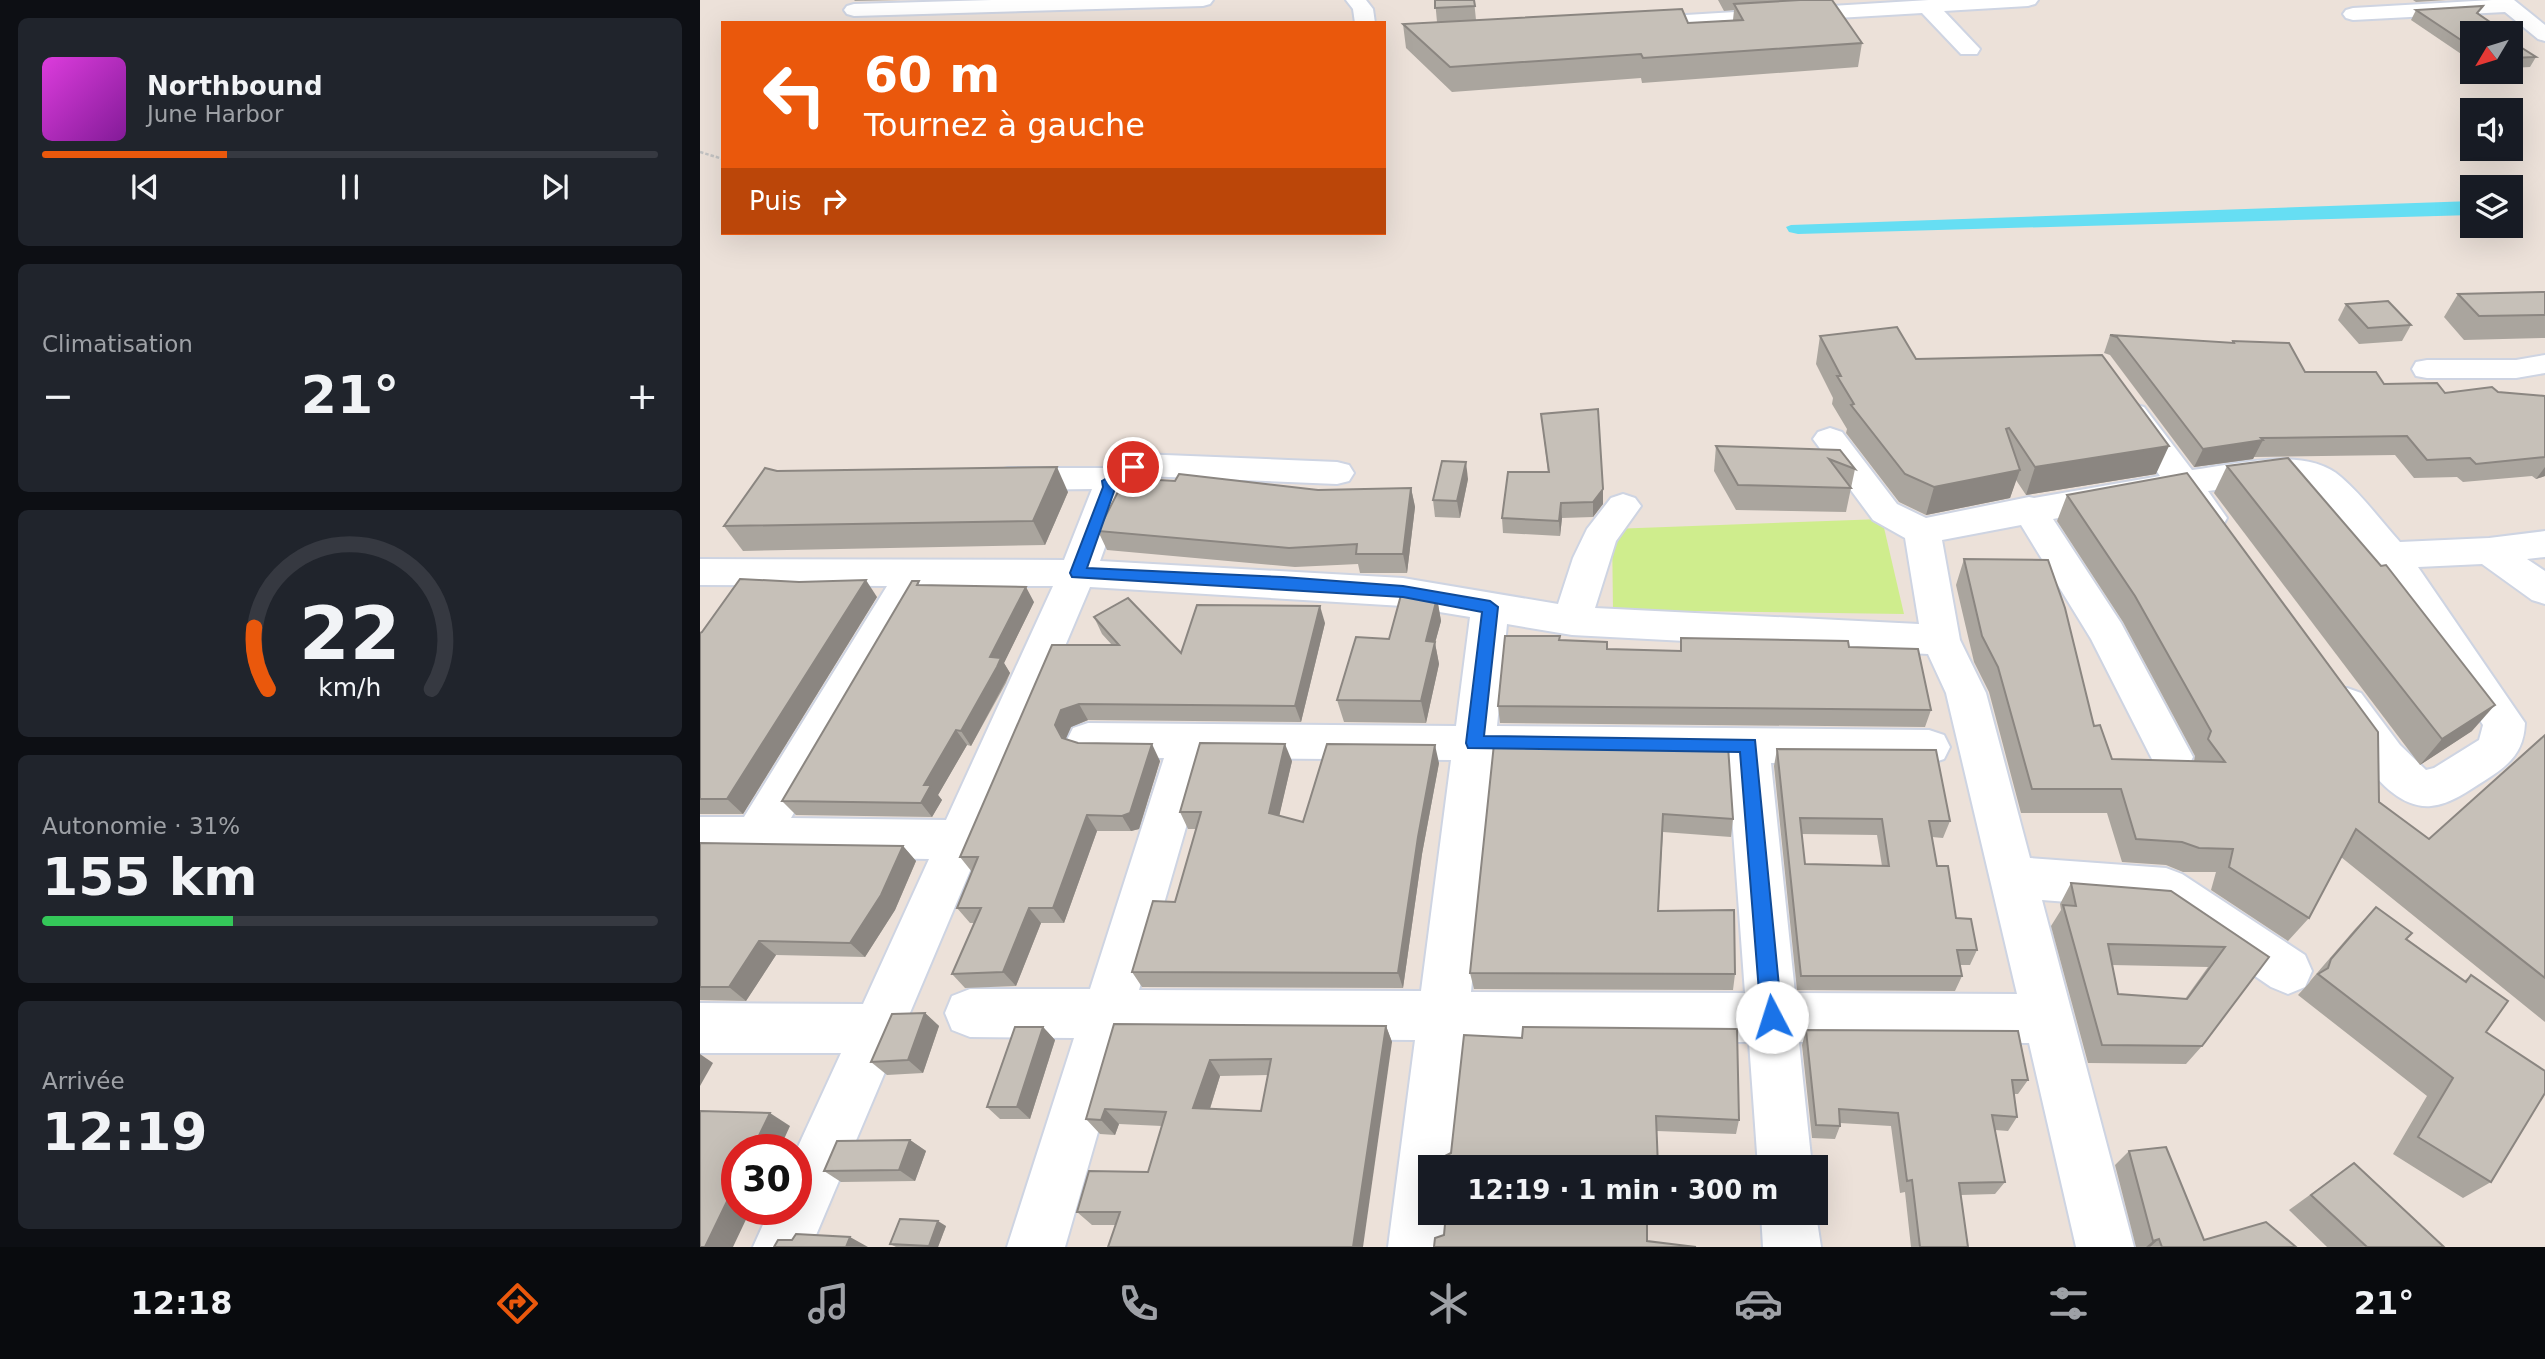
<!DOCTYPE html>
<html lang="fr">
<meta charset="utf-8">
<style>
:root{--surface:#171b24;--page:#20242c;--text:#f1f3f6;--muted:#9ea1a6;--line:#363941;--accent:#ea580c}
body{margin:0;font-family:"DejaVu Sans",sans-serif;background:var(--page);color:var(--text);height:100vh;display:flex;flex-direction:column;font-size:26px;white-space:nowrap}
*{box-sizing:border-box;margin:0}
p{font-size:23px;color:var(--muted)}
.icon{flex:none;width:38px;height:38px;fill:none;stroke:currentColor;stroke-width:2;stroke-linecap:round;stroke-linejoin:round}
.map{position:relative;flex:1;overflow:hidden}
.panel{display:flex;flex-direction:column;gap:18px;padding:18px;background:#0d0f14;width:700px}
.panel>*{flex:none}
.top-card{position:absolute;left:21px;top:21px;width:665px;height:214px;border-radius:0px;box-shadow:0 7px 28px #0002;background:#ea580c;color:#fff;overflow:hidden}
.needle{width:46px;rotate:232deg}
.buttons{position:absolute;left:1760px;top:21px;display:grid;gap:14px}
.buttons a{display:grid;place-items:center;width:63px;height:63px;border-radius:0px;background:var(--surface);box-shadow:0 7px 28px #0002;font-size:35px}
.speed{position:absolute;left:21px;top:1134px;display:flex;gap:14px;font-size:35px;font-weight:700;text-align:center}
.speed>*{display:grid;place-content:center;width:91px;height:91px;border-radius:50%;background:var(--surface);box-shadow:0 7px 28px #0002;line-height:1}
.speed .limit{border:10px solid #d22;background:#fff;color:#111}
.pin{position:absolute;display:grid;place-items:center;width:60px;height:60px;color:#fff;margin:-30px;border:4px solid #fff;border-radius:50%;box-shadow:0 2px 7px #0007}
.me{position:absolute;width:77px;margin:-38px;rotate:355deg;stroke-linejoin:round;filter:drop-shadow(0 0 5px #0008)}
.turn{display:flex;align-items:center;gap:24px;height:147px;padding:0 28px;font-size:32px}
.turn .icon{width:91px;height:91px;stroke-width:2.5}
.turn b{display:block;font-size:49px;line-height:60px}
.then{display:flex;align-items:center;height:66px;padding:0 28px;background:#0003;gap:14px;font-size:26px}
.big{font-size:52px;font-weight:700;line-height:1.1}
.panel .tile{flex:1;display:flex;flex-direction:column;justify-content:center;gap:10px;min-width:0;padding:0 24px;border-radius:10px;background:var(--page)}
.panel .dial{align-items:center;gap:0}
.dial svg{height:182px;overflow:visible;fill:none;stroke:var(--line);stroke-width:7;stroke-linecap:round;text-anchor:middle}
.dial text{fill:var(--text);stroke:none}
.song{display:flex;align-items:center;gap:21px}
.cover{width:84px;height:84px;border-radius:10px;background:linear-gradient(135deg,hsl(300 70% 55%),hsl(290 70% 35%))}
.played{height:7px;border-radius:4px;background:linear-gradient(90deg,var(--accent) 30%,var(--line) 30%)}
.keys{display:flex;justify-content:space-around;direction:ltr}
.heat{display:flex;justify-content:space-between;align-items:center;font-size:38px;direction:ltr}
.charge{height:10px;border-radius:5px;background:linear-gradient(90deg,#34c759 31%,var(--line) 0)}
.trip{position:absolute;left:718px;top:1155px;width:410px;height:70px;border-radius:0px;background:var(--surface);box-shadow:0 7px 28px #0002;font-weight:700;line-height:70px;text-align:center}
.tab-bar{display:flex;height:112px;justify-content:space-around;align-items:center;background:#090b0e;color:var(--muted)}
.tab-bar .icon{width:49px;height:49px}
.tab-bar .active{color:var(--accent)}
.tab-bar b{font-size:32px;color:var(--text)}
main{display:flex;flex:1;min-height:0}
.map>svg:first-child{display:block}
.pitch{fill:#cfed8d}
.water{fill:#66def3}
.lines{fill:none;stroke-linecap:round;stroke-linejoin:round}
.minor-casing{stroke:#ced4e2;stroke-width:4}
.path{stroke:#c3c3c3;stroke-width:2.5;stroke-dasharray:3.5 2;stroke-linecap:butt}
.minor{fill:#fff;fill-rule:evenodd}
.wall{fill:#aaa59e;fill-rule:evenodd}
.shaded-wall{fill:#8b8681}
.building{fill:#c6c0b8;stroke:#8b8681;stroke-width:2;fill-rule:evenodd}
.route{fill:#1a73e8;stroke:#114b97;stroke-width:2}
</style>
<main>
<section class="panel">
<div class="tile">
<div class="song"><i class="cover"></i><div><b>Northbound</b><p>June Harbor</p></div></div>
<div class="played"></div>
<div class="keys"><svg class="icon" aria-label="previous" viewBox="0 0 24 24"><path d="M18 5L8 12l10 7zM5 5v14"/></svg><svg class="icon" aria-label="pause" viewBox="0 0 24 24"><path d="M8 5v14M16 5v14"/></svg><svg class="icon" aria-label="next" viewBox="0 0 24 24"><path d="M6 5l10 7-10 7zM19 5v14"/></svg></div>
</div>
<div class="tile"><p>Climatisation</p>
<div class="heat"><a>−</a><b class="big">21°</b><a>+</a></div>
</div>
<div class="tile dial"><svg viewBox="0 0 100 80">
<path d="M14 69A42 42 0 1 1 86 69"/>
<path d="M14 69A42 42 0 0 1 8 42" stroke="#ea580c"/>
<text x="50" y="56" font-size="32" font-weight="700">22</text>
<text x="50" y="72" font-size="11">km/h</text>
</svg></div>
<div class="tile"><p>Autonomie · 31%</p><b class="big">155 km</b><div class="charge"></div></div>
<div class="tile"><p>Arrivée</p><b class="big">12:19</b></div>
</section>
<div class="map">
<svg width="1845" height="1247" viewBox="0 0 1845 1247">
<rect width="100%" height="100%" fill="#ece1d9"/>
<path class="pitch" d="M1182,519L1204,614L913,610L912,529Z"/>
<path class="water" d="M1773,201V215L1098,234L1089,232L1086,227L1091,225Z"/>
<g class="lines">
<g class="minor-casing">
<g id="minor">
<path d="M292,0H513L510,4L503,6L154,16L147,14L144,10L147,6L154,4Z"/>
<path d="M646,0H666L673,9L675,23H655L653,9Z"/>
<path d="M1229,0H1338L1335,4L1328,6L1244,11L1280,49L1277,54H1261L1222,13L937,30L930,28L927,24L930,20L937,18Z"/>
<path d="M1792,0H1814L1845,25V41L1838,39L1805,12L1653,20L1646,18L1643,14L1646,10L1653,8Z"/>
<path d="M1845,355V373L1816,378H1727L1716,376L1712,369L1716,362L1727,360H1816Z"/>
<path d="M1433,404L1444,407L1492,470C1535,465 1605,445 1641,477C1663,496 1681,521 1700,542L1789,538L1845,531V557L1827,559L1845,571V604L1832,600L1782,564L1718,567L1825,723C1824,753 1808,766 1784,781C1768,791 1751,804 1731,806C1687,810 1653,746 1633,715L1627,704L1633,693L1647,688L1661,693L1700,745L1726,770L1734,768L1779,740L1783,725L1678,564L1616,492L1602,483L1589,480L1508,491L1527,518L1522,527C1496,534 1488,515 1475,496L1353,519L1421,623L1493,757L1487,769L1472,774L1457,769L1391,639L1321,525L1242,540L1260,640L1286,693L1330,858L1466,868L1482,874L1605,955L1612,971L1605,987L1588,994L1571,987L1457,909L1342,900L1434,1247H1376L1329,1043L1099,1042L1112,1167H1058L1049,1042L766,1040L753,1167H730V1213H749L746,1247H688L715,1040L425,1038L365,1247H307L374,1038L270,1037L252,1030L245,1013L252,996L270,989H390L464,758L388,757L373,752L367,740L373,728L388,723L756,726L770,617L703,606L390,587L111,1247H53L70,1209H96V1151L141,1053H0V1003L163,1004L229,859L0,855V817H44L187,586L0,585V559L364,560L392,489L308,490L296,487L291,479L296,471L308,468H407L440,454L637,462L649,465L654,473L649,481L637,484L445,476L427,486L400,561L703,578L858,604L873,558L887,529L911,498L923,494L935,498L941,506L916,541L895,608L1219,624L1205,538L1173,520L1113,439L1118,432L1130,428L1142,432L1197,504L1226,518L1329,497L1334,498L1460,476L1417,414L1422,407ZM225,586H353L246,820L91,818ZM807,624L872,635L1228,654L1246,693L1317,994L1095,993L1071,763L1229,764L1244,759L1250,747L1244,735L1229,730L797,726ZM506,758L751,760L721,991L439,990ZM794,760L1028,762L1045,993L771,992Z"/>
<path d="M1115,1208L1121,1247H1063L1061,1213H1115Z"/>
</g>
</g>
<path class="path" d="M0,152L23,159"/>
<use href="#minor" class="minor"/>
</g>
<g class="wall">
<path d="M154,0H201L155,1Z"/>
<path d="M735,0H774L776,20L988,23L1033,20L1034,10L1024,11L1018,0H1132L1162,43L1158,67L942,83L941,78L752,92L706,48L703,24L737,22Z"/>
<path d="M1713,0H1746L1716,2Z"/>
<path d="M1716,10L1779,14L1773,33V62L1711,20Z"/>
<path d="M1811,37L1816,40L1815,44L1836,57L1830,67L1811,68Z"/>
<path d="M1845,292V338L1764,340L1744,317L1758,294Z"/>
<path d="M1646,304L1711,325L1702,341L1659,344L1638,320Z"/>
<path d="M1410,335L1532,343L1533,341L1605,372L1745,393L1798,392L1845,396V476L1836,479L1832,476L1763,482L1757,477L1714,478L1695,455L1554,457L1553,459L1494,467L1410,355L1404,353Z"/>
<path d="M1120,336L1216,359L1456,474L1326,495L1316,480L1310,498L1226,515L1199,502L1146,433L1147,429L1132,404L1133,398L1116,364Z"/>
<path d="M841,414L903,504L893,517L862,518L860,536L803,533L802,518L848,472Z"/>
<path d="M1016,446L1140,450L1155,469L1146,512L1036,510L1014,471Z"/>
<path d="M1527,466L1772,731L1720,765L1514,493Z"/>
<path d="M77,471L368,492L345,545L43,551L24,526Z"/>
<path d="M768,479L760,518L735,517L733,500Z"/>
<path d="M711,488L715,507L707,573H660L658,564L595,567L407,550L398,531L618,490Z"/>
<path d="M1367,495L1679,802L1729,839L1845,735V1022L1641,857L1609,918L1588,941L1511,890L1516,872H1483L1466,865L1422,862L1407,813H1321L1289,692L1274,662L1256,585L1264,559L1394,726L1412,759L1494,761L1495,756L1423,622L1357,521Z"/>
<path d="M221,585L334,602L304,663L310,673L306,683L271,746L267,745L238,795L242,800L232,817L96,815L82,801Z"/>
<path d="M177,597L43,814H0V633Z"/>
<path d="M737,598L741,621L735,643L739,664L726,723L644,722L637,700L689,639Z"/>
<path d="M394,617L481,653L625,623L601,722L388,720L371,727L365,739L378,743L460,761L439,829L431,831H397L364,923H341L316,986L265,988L252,974L274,923H270L257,908L272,872L260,857L412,645L402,634Z"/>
<path d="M981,638L1149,647L1231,710L1225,727L800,723L798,706L860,640L907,649L980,651Z"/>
<path d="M794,744L1033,819L1031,837L963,832L958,911L1035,974L1033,990L774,989L770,973Z"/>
<path d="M1077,749L1250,821L1243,838L1232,837L1237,866L1256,918L1277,950L1270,965H1260L1262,976L1255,991L1097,990L1074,766ZM1101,834L1177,835L1182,866L1105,864Z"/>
<path d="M592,761L579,816L603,822L739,763L722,854L703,988L442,987L432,972L475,902L496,829H488L480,812Z"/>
<path d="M0,843L203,846L216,861L195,910L165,957L76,955L46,1001L0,1000Z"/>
<path d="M1371,883L1569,957L1502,1046L1486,1064L1388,1063L1351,926L1361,910L1360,904ZM1412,965L1508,967L1485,999L1418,994Z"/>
<path d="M1676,907L1706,939L1764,981L1771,975L1786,1032L1791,1182L1763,1198L1693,1154L1727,1096L1598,995L1609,983L1611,980L1655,929Z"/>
<path d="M225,1013L239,1026L223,1073L187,1075L171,1062Z"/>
<path d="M414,1024L686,1026L692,1042L416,1225H392L377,1212L448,1172L462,1126L419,1124L415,1135L400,1134L386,1119ZM568,1075L561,1111L510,1109L520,1076Z"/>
<path d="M343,1027L355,1040L330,1119H300L287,1107Z"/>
<path d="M1106,1030L1328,1080L1318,1094H1314L1317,1117L1308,1131L1295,1130L1305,1182L1295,1194L1261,1195L1268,1247H1211L1205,1192L1200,1193L1191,1126L1140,1123V1126L1135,1139L1112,1138L1102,1045Z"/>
<path d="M764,1035L1039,1120L1036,1134L957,1131L751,1153Z"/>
<path d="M210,1140L226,1151L215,1181L141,1182L124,1171Z"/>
<path d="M1429,1151L1504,1240L1596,1247H1436L1415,1165Z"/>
<path d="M1654,1163L1744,1247H1627L1589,1210Z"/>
<path d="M246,1226L238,1247H196L190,1244Z"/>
</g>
<g class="shaded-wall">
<path d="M1563,440L1553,459L1494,467L1503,449Z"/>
<path d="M1469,446L1456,474L1326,495L1335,467Z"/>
<path d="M766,462L768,479L760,518L757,501Z"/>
<path d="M357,467L368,492L345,545L333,521Z"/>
<path d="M1845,467V476L1836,479Z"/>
<path d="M1320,470L1310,498L1226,515L1234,487Z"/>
<path d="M711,488L715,507L707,573L703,554Z"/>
<path d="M903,489V504L893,517V502Z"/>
<path d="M861,503L862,518L860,536L859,521Z"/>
<path d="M166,580L177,597L43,814L27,799Z"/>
<path d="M326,587L334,602L304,663L310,673L271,746L261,731L290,657Z"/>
<path d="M737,598L741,621L735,643L739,664L726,723L721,701L726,641Z"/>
<path d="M620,606L625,623L601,722L595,706Z"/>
<path d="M379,704L388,720L371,727L365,741L355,725L361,710Z"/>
<path d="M1795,705L1772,731L1720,765L1742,739Z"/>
<path d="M256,730L267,745L238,795L242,800L232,817L221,803L224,785Z"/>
<path d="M452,744L460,761L439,829L431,831L422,816Z"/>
<path d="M585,744L592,761L576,830L569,813Z"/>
<path d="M735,745L739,763L722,854L703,988L698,973L718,837Z"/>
<path d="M387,815L397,831L364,923L353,908Z"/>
<path d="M203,846L216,861L195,910L165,957L150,943Z"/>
<path d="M329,908L341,923L316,986L303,972Z"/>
<path d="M59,941L76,955L46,1001L29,987Z"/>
<path d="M225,1013L239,1026L223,1073L208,1060Z"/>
<path d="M686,1026L692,1042L663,1247H653Z"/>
<path d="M343,1027L355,1040L330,1119L317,1107Z"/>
<path d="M0,1054L13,1063L0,1086Z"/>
<path d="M510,1060L520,1076L505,1124L493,1108Z"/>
<path d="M405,1109L419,1124L415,1135L401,1120Z"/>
<path d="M70,1113L90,1126L79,1150H52Z"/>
<path d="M210,1140L226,1151L215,1181L199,1170Z"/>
<path d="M33,1170L37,1172V1209H51L33,1247H5Z"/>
<path d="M238,1221L246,1226L238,1247H230L229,1246Z"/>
<path d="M150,1237L168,1247H146Z"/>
<path d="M1459,1239L1450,1247H1446L1453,1241Z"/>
</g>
<g class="building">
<path d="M735,0H774L775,6L735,8Z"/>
<path d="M1100,0H1132L1162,43L943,58L941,54L750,67L703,24L982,9L988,23L1043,20L1034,4Z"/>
<path d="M1783,6L1777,13L1806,33H1773V48L1716,10Z"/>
<path d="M1811,41L1836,57L1811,58Z"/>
<path d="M1845,292V315L1779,316L1758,294Z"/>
<path d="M1688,301L1711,325L1668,328L1646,304Z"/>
<path d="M1197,327L1216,359L1402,355L1469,446L1335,467L1309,428L1306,429L1320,470L1234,487L1205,474L1151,405L1154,404L1137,376H1141L1120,336Z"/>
<path d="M1410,335L1534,343L1533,341L1589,343L1605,372H1676L1684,384L1737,383L1745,393L1792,387L1798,392L1845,396V457L1776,464L1770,458L1727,460L1707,436L1561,438L1563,440L1503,449L1417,337Z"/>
<path d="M898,409L903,489L893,502L861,503L859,521L802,518L808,472H849L841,414Z"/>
<path d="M1016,446L1140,450L1155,469L1129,459L1151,488L1038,485Z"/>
<path d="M1588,458L1681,566L1686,565L1795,705L1742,739L1527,466Z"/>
<path d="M742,461L766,462L757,501L733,500Z"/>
<path d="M357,467L333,521L24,526L65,468L77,471Z"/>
<path d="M1487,473L1678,732L1679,802L1729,839L1845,735V978L1656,829L1609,918L1529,867L1533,849L1499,848L1482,842L1436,839L1421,789H1332L1298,667L1282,636L1264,559L1348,560L1365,608L1394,726L1400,725L1412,759L1525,762L1508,739L1511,731L1435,596L1367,495Z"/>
<path d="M479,474L618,490L711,488L703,554H656L657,544L589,548L398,531L425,478L475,481Z"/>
<path d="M40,579L99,582L166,580L27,799H0V633L2,632Z"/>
<path d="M212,581H219L217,585L326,587L290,657L301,658L297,667L261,731L256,730L224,785H231L221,803L82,801Z"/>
<path d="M701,595L737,598L726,641L735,642L721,701L637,700L656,637L689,639Z"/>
<path d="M428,598L481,653L497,605L620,606L595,706L379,704L361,710L355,725L362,738L378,743L452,744L430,813L422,816L387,815L353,908H329L303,972L252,974L281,908H257L278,857H260L352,645H419L394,617Z"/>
<path d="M805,636H860L859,640L907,642V649L981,651V638L1148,641L1149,647L1218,649L1231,710L798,706Z"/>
<path d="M500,743L585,744L569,813L603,822L627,744L735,745L718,837L698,973L432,972L453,901L475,902L501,812H480Z"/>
<path d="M794,744L1028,746L1033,819L963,814L958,911L1034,910L1035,974L770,973Z"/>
<path d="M1077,749L1236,750L1250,821H1229L1237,866H1248L1256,918L1271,919L1277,950H1257L1262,976H1101ZM1100,818L1182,819L1189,866L1105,864Z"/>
<path d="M0,843L203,846L181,895L150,943L59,941L29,987H0Z"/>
<path d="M1371,883L1471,891L1569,957L1502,1046L1402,1045L1363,905L1376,906ZM1408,944L1525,947L1487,999L1418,994Z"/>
<path d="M1676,907L1712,933L1706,939L1766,982L1771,975L1808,1001L1786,1032L1845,1071V1093L1791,1182L1718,1137L1753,1078L1618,974L1628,968L1631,959Z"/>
<path d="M225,1013L208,1060L171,1062L192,1014Z"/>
<path d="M414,1024L686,1026L653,1247H408L420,1212H377L389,1171L448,1172L466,1112L405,1109L401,1120L386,1119ZM571,1059L561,1111L493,1108L510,1060Z"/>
<path d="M315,1027H343L317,1107H287Z"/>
<path d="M823,1027L1037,1029L1039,1120L956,1116L958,1167H744L745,1156L751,1153L764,1035L822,1038Z"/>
<path d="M1106,1030L1318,1031L1328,1080H1312L1317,1117L1292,1115L1305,1182L1259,1183L1268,1247H1220L1212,1180L1207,1181L1198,1113L1139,1109L1140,1126L1116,1125Z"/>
<path d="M0,1111L70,1113L52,1150H37V1170H33V1189L5,1247H0Z"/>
<path d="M210,1140L199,1170L124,1171L137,1141Z"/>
<path d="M1466,1147L1504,1240L1566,1222L1596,1247H1462L1459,1239L1453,1241L1429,1151Z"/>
<path d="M1654,1163L1744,1247H1667L1611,1195Z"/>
<path d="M746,1213H947V1241L996,1247H734L735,1238L744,1235Z"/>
<path d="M200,1219L238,1221L229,1246L190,1244Z"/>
<path d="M96,1234L150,1237L146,1247H74L78,1240H92Z"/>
</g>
<path class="route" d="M433,463L440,467L417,483L387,568L583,577L703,586L790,601L798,607L784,736L1055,740L1082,1017L1079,1024L1072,1027L1065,1024L1061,1017L1040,752L768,748L766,743L782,612L703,597L372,577L370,573L403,487L402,481Z"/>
</svg>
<div class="buttons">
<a><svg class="needle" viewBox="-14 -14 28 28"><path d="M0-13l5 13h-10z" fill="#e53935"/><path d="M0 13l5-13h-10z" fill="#9ea1a6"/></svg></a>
<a><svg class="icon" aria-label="sound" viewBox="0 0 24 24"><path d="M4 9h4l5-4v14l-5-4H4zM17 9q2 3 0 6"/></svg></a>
<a><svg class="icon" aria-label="layers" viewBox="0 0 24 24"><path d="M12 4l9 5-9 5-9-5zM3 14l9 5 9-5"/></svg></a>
</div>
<div class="speed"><div class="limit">30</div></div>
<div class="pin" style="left:433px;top:467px;background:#d93025"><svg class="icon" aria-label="arrive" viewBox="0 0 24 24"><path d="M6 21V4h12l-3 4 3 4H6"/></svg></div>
<svg class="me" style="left:1072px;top:1017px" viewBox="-20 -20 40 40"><circle r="19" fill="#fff"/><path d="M0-13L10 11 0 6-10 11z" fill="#1a73e8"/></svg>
<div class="trip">12:19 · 1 min · 300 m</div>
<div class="top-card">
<div class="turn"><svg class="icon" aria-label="left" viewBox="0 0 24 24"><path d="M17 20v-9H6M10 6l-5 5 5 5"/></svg><div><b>60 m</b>Tournez à gauche</div></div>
<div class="then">Puis<svg class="icon" aria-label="right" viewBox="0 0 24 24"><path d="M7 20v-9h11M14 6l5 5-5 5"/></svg></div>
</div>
</div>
</main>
<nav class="tab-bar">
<b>12:18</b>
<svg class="icon active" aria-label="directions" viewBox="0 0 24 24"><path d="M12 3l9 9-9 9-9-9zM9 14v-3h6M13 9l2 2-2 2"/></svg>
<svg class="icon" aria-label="music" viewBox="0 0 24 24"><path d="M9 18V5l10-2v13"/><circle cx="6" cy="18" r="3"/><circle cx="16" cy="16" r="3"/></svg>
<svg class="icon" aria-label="phone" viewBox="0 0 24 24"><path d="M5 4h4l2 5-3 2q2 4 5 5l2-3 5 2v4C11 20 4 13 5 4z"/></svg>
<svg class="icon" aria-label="climate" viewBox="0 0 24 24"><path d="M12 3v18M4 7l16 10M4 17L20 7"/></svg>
<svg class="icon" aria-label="car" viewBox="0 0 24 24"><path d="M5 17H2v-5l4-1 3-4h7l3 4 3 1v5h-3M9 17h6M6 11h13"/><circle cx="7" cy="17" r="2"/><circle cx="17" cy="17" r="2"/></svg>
<svg class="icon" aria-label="filters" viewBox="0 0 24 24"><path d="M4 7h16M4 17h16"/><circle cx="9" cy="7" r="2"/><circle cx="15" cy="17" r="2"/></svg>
<b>21°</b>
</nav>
